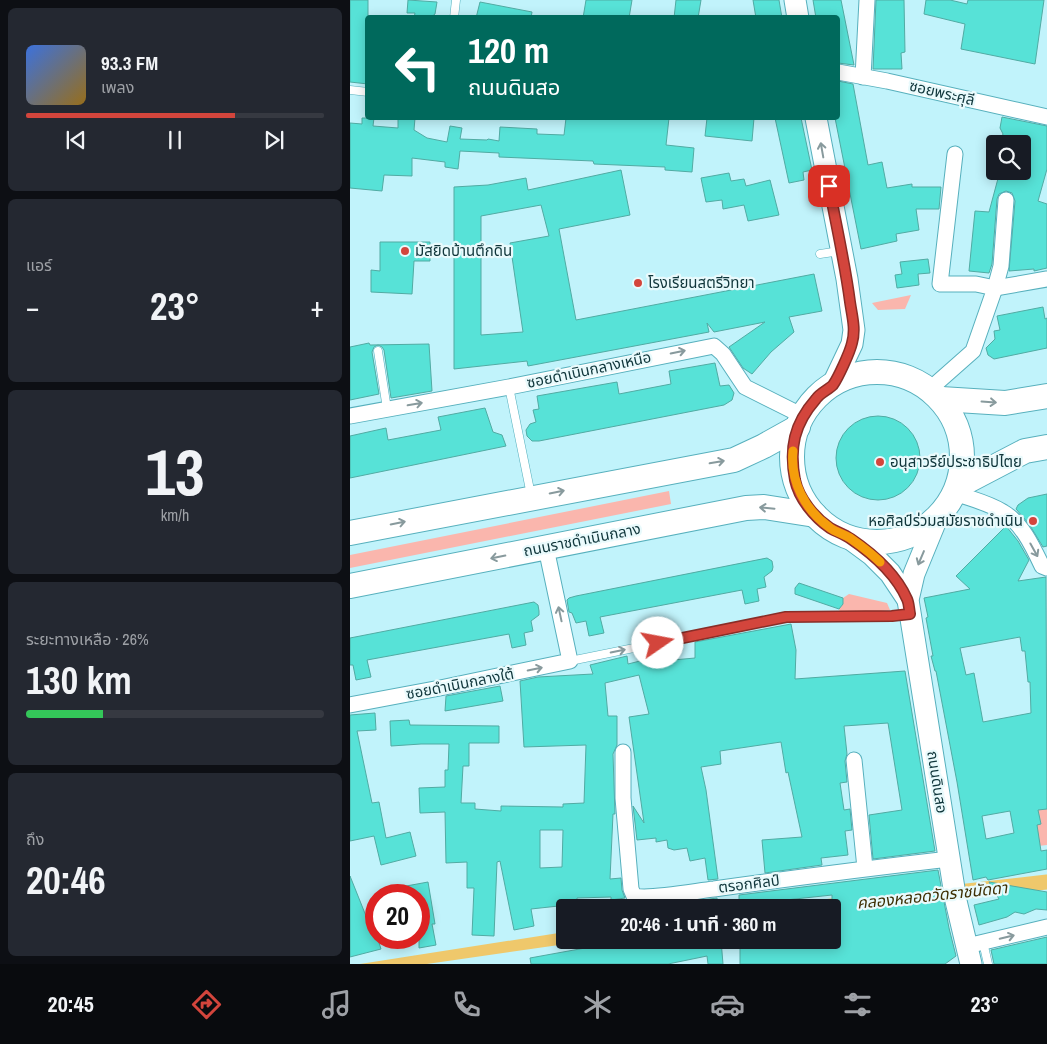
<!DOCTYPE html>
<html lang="th">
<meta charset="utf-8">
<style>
:root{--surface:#171b24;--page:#242831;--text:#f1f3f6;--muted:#9ea1a6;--line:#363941;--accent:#d3453c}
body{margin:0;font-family:"Archivo Narrow","Noto Sans Thai",sans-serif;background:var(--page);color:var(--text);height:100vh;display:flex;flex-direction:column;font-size:19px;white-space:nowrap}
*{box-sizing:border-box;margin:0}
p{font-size:16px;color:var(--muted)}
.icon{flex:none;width:28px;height:28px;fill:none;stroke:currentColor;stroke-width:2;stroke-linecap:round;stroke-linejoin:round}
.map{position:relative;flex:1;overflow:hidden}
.sheet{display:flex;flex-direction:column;gap:8px;padding:8px;background:#0d0f14;width:350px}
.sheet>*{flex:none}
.guide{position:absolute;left:15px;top:15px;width:475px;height:105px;border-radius:5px;box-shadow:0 2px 12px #0003;background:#00695c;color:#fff;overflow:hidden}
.fabs{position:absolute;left:636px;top:135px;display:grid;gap:10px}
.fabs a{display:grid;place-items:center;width:45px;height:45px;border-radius:5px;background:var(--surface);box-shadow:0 2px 12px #0003;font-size:25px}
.speed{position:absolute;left:15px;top:884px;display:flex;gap:10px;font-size:25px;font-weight:700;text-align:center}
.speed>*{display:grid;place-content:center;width:65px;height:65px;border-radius:50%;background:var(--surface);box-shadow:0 2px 12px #0003;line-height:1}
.speed .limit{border:8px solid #d22;background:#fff;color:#111}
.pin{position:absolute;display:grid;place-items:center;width:42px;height:42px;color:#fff;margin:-21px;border-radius:10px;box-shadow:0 2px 8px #0006}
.me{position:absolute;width:55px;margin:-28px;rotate:78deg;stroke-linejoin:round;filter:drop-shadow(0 0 4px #0008)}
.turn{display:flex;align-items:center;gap:18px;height:105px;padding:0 20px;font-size:22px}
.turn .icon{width:65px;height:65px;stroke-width:2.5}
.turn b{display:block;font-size:35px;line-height:42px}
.big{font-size:38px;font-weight:700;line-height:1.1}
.sheet .widget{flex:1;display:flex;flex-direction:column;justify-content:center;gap:8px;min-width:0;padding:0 18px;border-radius:8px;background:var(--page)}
.sheet .dial{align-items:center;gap:0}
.dial b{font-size:65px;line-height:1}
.song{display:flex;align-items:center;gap:15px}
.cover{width:60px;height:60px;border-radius:8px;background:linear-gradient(135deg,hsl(220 70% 55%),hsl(40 70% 35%))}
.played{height:5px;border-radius:2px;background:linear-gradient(90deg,var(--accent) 70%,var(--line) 70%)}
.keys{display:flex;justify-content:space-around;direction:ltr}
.heat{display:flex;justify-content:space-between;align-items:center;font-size:28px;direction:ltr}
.charge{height:8px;border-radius:4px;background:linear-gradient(90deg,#34c759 26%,var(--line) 0)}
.trip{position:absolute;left:206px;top:899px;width:285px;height:50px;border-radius:5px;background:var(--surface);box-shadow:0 2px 12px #0003;font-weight:700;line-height:50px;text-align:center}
.dock{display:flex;height:80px;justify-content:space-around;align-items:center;background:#090b0e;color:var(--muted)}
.dock .icon{width:35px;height:35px}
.dock .active{color:var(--accent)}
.dock b{font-size:22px;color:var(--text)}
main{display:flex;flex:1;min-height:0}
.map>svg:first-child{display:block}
.green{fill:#fab6ad}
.water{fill:#efc86b}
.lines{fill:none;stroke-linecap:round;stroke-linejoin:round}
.canal{stroke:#efc86b;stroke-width:15}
.building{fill:#57e2d7;stroke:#51aba3;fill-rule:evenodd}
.lane-casing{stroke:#57b0bd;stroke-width:9}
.street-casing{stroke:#57b0bd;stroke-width:17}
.secondary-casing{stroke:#57b0bd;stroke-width:23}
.primary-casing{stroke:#57b0bd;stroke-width:26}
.lane{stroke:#fff;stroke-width:8}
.street{stroke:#fff;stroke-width:15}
.secondary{stroke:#fff;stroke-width:21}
.primary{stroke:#fff;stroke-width:24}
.oneway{stroke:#889a9d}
.route-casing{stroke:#892d27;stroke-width:12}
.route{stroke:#d3453c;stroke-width:9}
.slow{stroke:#f59e0b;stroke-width:9}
.poi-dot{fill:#d3453c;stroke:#e9fafc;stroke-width:2}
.labels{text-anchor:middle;stroke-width:4.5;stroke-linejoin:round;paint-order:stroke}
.street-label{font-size:15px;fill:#10363b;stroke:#e9fafc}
.poi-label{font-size:15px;fill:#10363b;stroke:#e9fafc;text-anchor:start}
.water-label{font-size:16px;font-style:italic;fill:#3e2f04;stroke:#e9fafc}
</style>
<main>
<section class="sheet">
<div class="widget">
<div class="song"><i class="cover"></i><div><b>93.3 FM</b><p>เพลง</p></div></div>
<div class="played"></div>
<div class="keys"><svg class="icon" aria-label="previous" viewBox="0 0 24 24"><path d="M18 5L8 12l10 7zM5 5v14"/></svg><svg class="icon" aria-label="pause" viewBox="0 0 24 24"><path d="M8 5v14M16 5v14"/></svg><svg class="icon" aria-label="next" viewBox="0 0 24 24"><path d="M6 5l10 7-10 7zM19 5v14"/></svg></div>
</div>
<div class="widget"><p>แอร์</p>
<div class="heat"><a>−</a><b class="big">23°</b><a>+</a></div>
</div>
<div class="widget dial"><b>13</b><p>km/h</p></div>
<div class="widget"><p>ระยะทางเหลือ · 26%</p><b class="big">130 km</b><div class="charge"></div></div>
<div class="widget"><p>ถึง</p><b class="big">20:46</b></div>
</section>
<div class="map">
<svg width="697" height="964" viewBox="0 0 697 964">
<rect width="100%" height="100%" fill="#c1f3fb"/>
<g class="green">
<path d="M561,295L555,309L528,310L522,303Z"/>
<path d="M319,491L321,504L0,568V555Z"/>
<path d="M499,594L537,603L540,610L491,615L489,609L493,604V598Z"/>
<path d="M697,807V845L688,846L682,809Z"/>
</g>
<g class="water">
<path d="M590,885L482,908H404Z"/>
<path d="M215,932V940H244L77,964H10Z"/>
</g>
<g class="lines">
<path class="canal" d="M572,896L697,882"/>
</g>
<g class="building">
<path d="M0,0H18V84L0,82Z"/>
<path d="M58,0L87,2L85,14L80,18H64L65,13H57Z"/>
<path d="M236,0H282L279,18H233Z"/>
<path d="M326,0H351L348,18H324Z"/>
<path d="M403,0H429L432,18H406Z"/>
<path d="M463,0H491L504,65L488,63V18H466Z"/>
<path d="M526,0H554L555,52L551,53L552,69H523Z"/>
<path d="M576,0H600L617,4L618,0H694L685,64L611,49L615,24L574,14Z"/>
<path d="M130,2L182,12L181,18H126Z"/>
<path d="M488,81L503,84L518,165L532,162L537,188L562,184V187H591L589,209H566L569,230L546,234L547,241L511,249L485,118H488Z"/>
<path d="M652,117L697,126V169L688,201L697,204V268L684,271V269L659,271L665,201L662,193L656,191L649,194L647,199L642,264L639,273L619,271L625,211L639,212L650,171H672V144H649L653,134L650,128Z"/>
<path d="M12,118H24L23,126L48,128V118H65L64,130L77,138L97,142L100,126L112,128L110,139L137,140L138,139L149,141L150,127L187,129V134L214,135L216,118H319L316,145L344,148L342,172L315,170V167L244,164L243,161L149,157V153L110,151L108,169L95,167V162L62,158V176L34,175L32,191L0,188V123L12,124Z"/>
<path d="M357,118H404L402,141L355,136Z"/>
<path d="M425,118H451L462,170L453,172L454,180L439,183Z"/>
<path d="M271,170L280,215L209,229L226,320L464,274L472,311L439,317L444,332L421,352L402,374L393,368L379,347L415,322L364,332L357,323L359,332L178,366L177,361L104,369V187L138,185L176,178L178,190ZM191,205L199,236L160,243L173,332L131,335V216Z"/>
<path d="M379,173L381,181L394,179L396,186L420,180L429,215L398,221L394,205L373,209L372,200L356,202L351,178Z"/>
<path d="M30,242H80V261H64L62,294L21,292V270L30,271Z"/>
<path d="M578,259L580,273L568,274L569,285L547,288L545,275L552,274L550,262Z"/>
<path d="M693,307L695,319L697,318V348L644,359L638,355L636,348L645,339L644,331L650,330L647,316Z"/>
<path d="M19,343L20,345L79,344L82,391L41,398L34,350L32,347L28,345L24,347L22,352L29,394L0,400V347Z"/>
<path d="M365,363L370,386L379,385L384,393L382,400L374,405L189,441H182L177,436L176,430L180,424L186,422L183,410L189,409L187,396L267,382L269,394L321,384L319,371Z"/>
<path d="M135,408L143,432L152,435L156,446L0,478V436L36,428L38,440L91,430L88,417Z"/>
<circle cx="528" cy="458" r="42"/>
<path d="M697,494V546L693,547L679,524L666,509L668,505L678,498Z"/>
<path d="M656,526L668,541L679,560L668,581L696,577L697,809L688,810L691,824L687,825L691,851L697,850V869L638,880L636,877L623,880L607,782L586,671H585L581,656H583L576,618L578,617L574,598L620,589L606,576ZM670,637L672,651H675L678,682H680L681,713L633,722L624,673L616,675L610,648ZM660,811L664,833L636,839L632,816Z"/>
<path d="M417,558L422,561L423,567L422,571L414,577L416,587L407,589L409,601L395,604L392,590L250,617L254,633L239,636L236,621L226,623L222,613L219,612L217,600L219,598L226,596Z"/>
<path d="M449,583L493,598V604L489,609L445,594V588Z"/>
<path d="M184,602L188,605L189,611V615L181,621L183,631L174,633L176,645L162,648L159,634L17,660L21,677L6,680L3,665H0V638Z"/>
<path d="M441,624L446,650L445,679L555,671L585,851L523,859L519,815L552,810L538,723L494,726L497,754L495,761L497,782L490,783L494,810L500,809L502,830L495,831L498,855L471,858L472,865L415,873L412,840L452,837L438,772L436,773L431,742L370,751L371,764L351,767L356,790L368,879L358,880L355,858L340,861L337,848L324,850L318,848L317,840L306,842V838L287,840L283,806L294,823L279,717L299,714L289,675L255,683L258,716H267V745L263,754L265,814H263L260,879L271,878L272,890L275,898L261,900V897L227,898V904L181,909L184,926L164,930L150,861L147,862L144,936L122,935L124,888H117V862L96,863L95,812L70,813L69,788L95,787V770H98L99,744H71L41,746L40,721L59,720L60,725L149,726V743H119V766H113L111,803H125V809L151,811V806L213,807V804L234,803L236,745L174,747L170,681L188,677L243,674L240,665L277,656L278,664L310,656L312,661L345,658V642ZM190,830H213L212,867L190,868Z"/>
<path d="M150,686L153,701L95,711L96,696Z"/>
<path d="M25,713L26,730L7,731L22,803L29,802L36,838L60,832L66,856L31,865L24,836L0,841V715Z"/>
<path d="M588,870L599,928L606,956L595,964H390V940H482V895L417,902L416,900L389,904V895Z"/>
<path d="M0,876L16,916L20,915L31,949L0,957Z"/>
<path d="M78,882L85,924H82L86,945L69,948V895H41L40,889Z"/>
<path d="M639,882L697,892V910L686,909L674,914L665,912L657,917L629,925L624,905L649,899Z"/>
<path d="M367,898L368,908H331L330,903Z"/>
<path d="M697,937V964H644L641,950Z"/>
<path d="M279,940H371L373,964H358L357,956L318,964H181L180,958Z"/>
</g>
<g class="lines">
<g class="lane-casing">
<g id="lane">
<path d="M104,18L106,0"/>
<path d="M0,90L18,92"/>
<path d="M470,254L490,251"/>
<path d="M28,351L37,409"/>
<path d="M159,387L181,495"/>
<path d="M220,661L436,617L542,616L559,614"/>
<path d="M633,942L638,964"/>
</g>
</g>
<g class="street-casing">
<g id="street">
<path d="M488,72L537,81L697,117"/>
<path d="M513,77L517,0"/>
<path d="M605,154L590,284H626L645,288L697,279"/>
<path d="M580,389L623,351L645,288L651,266L656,200"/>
<path d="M0,416L159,387L364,346L373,354L395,387L453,416"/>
<path d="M605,493C621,499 639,503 653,512C672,523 683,547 692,566L697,568"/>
<path d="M0,705L90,688L220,661L196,548"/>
<path d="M273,752V798L281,889L284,896C300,900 346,891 364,889C443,878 521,868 599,859"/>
<path d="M504,760L515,868"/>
<path d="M617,946L697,927"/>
</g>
</g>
<g class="secondary-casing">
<g id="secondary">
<path d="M445,0L448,18"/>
<path d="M466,118L497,279L504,330L502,344L483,384"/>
<path d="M587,518L564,574L558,600L606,901L621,964"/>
<path d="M499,538L522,555L540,573L558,600"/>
</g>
</g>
<g class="primary-casing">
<g id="primary">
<circle cx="527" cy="457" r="85"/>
<path d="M591,399L655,403L697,396"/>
<path d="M608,486L675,451L697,447"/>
<path d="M0,533L384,460L414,446L448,427"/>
<path d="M0,586L396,508L414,507L465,515"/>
</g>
</g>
<use href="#lane" class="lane"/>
<use href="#street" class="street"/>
<use href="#secondary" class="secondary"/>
<use href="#primary" class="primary"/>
</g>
<defs><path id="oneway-shaft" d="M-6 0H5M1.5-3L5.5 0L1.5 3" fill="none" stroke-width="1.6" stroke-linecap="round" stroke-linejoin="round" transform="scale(1.25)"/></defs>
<g class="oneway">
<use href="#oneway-shaft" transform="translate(472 150) rotate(-100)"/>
<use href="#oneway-shaft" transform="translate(328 352) rotate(-12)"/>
<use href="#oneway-shaft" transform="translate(639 402) rotate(4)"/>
<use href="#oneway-shaft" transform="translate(65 404) rotate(-10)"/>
<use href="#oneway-shaft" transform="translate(367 462) rotate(-10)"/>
<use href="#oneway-shaft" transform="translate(207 492) rotate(-11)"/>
<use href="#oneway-shaft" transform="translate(417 508) rotate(-175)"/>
<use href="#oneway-shaft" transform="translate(48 523) rotate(-11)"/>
<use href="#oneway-shaft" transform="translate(684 550) rotate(61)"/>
<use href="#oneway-shaft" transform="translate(148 557) rotate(169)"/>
<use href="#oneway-shaft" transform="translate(571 558) rotate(113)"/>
<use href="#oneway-shaft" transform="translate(210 614) rotate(-102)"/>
<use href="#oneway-shaft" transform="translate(268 651) rotate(-12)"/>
<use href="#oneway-shaft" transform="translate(185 669) rotate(-12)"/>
<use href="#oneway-shaft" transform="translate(657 937) rotate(-13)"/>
</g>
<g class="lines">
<g class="route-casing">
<path id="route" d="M308,643L436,617L542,616L560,614C559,609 559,603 557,599C546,574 523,554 501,539C494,534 487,532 480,528C465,518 449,499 445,480C439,448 444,424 466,399C470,393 478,390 483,385C488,378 500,352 502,343C506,329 502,316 500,302C495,263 486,225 479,186"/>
</g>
<use href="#route" class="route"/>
<path class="slow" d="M443,451C440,481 455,510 479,527C485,532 493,534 500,538C510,545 521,553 530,562"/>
</g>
<g class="poi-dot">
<circle cx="55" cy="251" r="5"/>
<circle cx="288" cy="283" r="5"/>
<circle cx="530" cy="462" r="5"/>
<circle cx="683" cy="521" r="5"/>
</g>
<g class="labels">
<g class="street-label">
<text transform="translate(592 93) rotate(13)" y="5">ซอยพระศุลี</text>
<text transform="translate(239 370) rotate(-12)" y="5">ซอยดำเนินกลางเหนือ</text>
<text transform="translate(232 540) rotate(-11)" y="5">ถนนราชดำเนินกลาง</text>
<text transform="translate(110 684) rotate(-11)" y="5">ซอยดำเนินกลางใต้</text>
<text transform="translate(587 782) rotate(81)" y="5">ถนนดินสอ</text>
<text transform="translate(399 884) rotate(-7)" y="5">ตรอกศิลป์</text>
</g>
<g class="poi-label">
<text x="65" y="256">มัสยิดบ้านตึกดิน</text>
<text x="298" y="288">โรงเรียนสตรีวิทยา</text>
<text x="540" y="467">อนุสาวรีย์ประชาธิปไตย</text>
<text x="673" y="526" text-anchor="end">หอศิลป์ร่วมสมัยราชดำเนิน</text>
</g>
<g class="water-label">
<text transform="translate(582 895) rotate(-6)" y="6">คลองหลอดวัดราชนัดดา</text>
</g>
</g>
</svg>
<div class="fabs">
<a><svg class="icon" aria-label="search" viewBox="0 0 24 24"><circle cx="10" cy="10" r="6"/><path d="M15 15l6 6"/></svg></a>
</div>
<div class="speed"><div class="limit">20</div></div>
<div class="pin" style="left:479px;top:186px;background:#d93025"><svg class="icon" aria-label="arrive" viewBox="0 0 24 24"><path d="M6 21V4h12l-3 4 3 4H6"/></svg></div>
<svg class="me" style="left:308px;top:643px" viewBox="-20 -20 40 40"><circle r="19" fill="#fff"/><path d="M0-13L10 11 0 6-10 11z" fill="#d3453c"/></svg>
<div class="trip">20:46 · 1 นาที · 360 m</div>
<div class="guide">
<div class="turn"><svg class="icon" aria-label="left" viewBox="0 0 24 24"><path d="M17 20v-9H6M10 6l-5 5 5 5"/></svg><div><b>120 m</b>ถนนดินสอ</div></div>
</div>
</div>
</main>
<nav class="dock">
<b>20:45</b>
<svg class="icon active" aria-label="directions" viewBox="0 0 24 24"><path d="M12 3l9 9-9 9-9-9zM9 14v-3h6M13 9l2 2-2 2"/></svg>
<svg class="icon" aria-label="music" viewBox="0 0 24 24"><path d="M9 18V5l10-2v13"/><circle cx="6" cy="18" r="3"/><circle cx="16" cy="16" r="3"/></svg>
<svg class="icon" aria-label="phone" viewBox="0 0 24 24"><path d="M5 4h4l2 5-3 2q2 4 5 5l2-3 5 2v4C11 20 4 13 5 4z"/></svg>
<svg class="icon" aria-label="climate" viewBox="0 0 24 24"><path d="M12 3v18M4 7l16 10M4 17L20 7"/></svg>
<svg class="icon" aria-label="car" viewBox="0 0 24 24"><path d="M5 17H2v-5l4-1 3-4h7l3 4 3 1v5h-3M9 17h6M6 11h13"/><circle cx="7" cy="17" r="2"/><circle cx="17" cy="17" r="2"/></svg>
<svg class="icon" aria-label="filters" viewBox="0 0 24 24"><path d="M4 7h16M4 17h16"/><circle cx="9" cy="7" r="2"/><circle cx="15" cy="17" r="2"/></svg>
<b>23°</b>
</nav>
